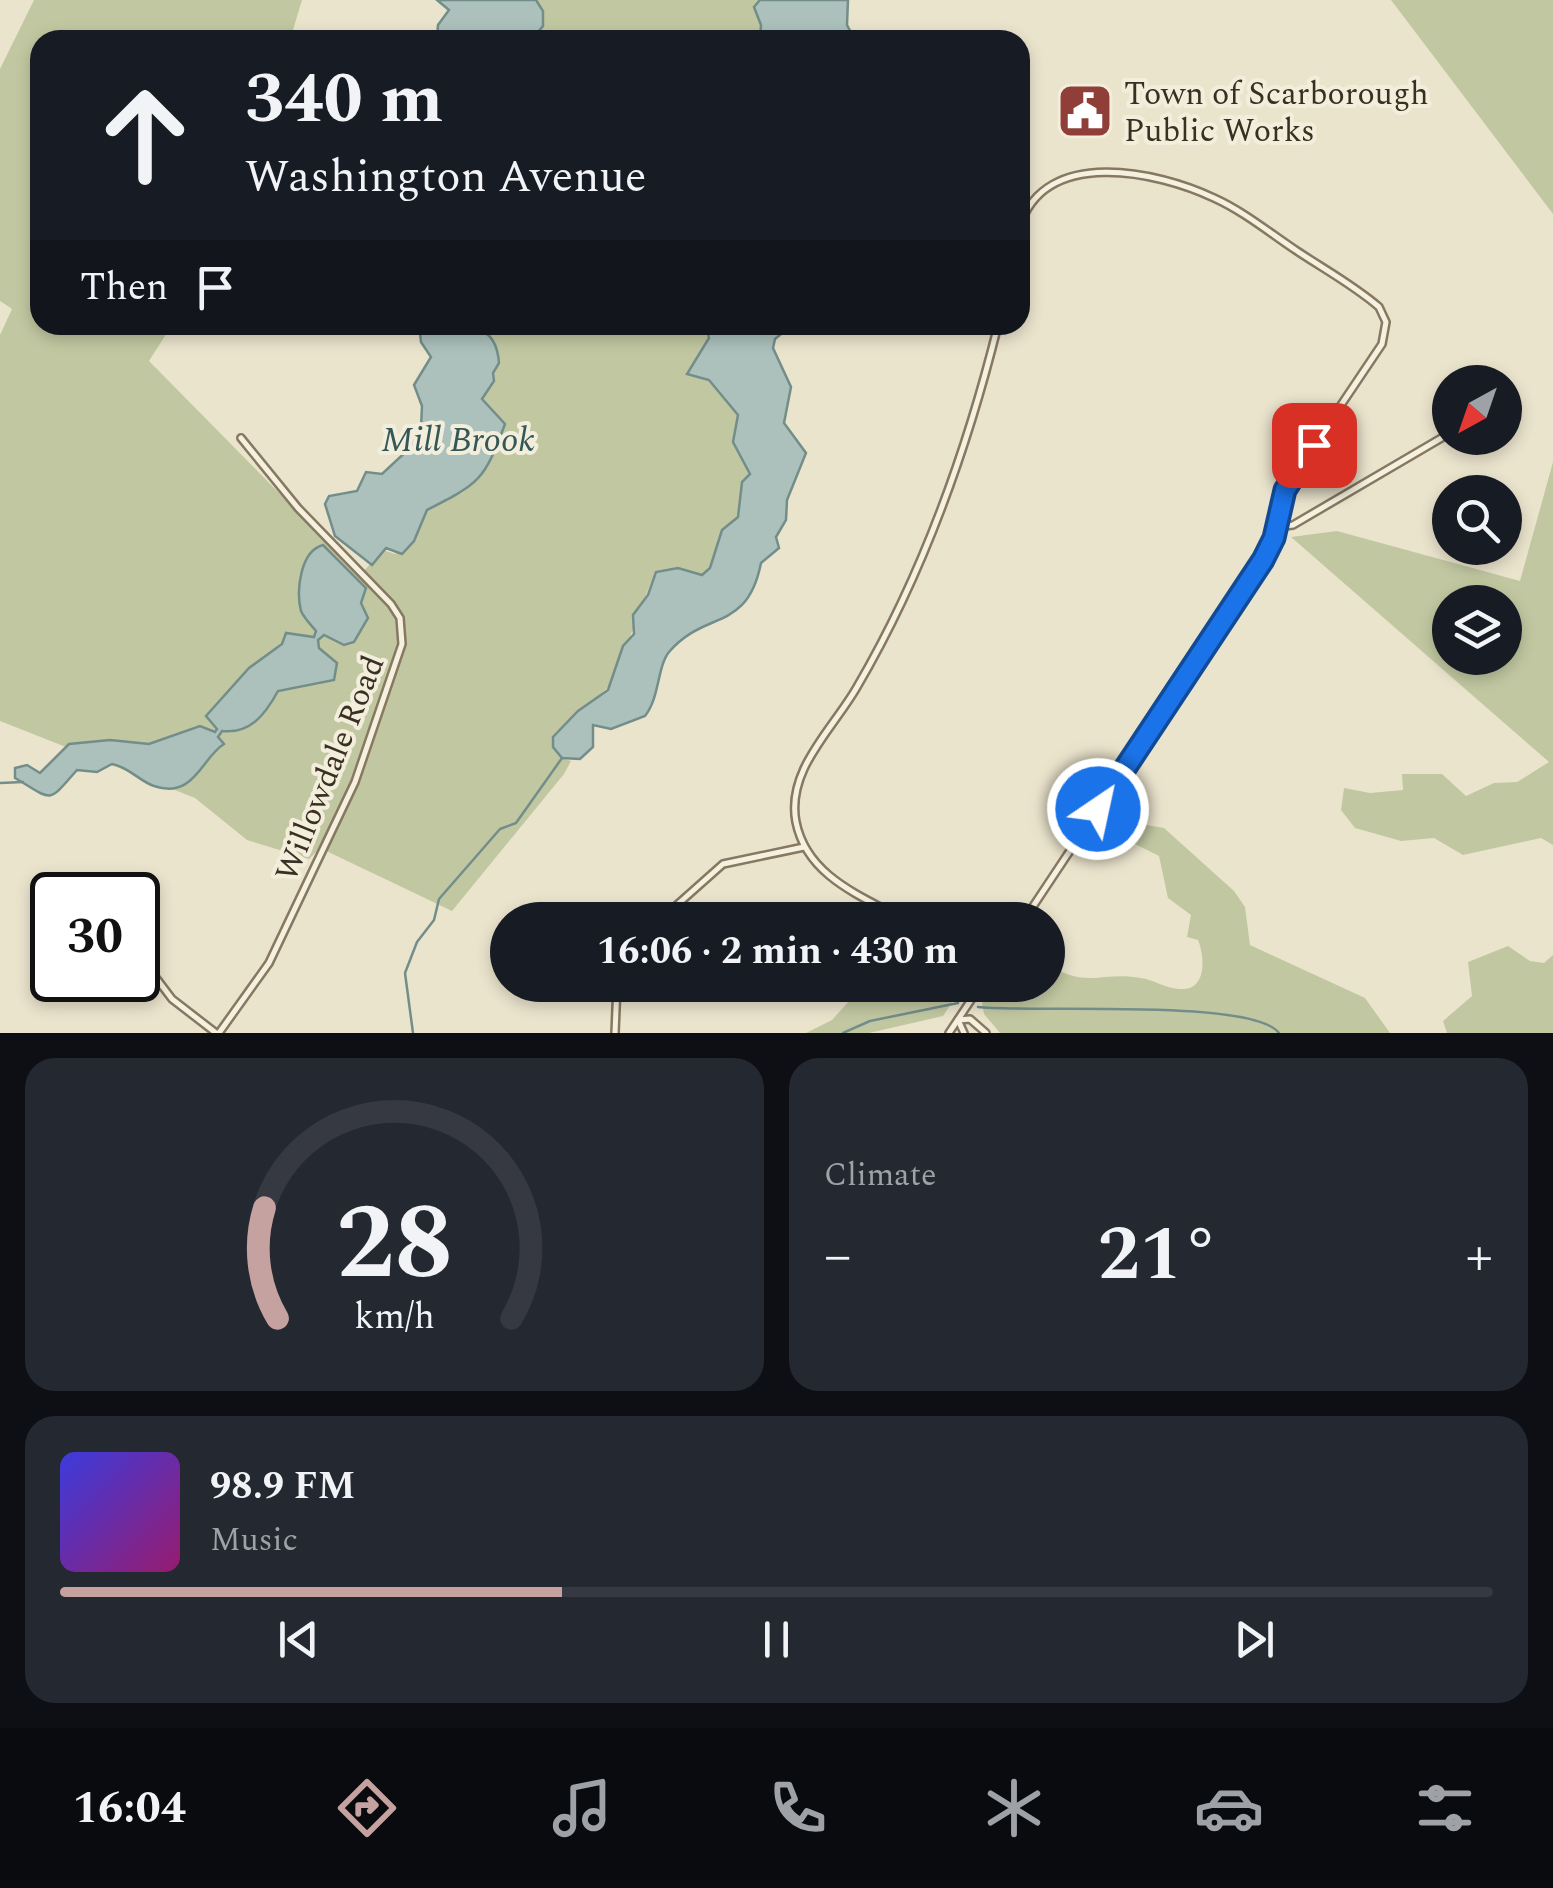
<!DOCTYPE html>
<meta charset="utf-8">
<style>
:root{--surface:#171b24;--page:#242831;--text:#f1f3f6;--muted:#9ea1a6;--line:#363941;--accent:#c5a2a0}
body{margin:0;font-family:Spectral,serif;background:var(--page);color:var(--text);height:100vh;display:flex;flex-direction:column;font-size:38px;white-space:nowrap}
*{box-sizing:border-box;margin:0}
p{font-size:32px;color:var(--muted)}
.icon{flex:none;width:55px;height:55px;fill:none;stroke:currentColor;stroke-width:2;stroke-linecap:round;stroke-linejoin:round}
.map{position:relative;height:1033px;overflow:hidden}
.sheet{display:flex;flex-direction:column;gap:25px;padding:25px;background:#0d0f14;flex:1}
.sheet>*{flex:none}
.hud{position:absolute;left:30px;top:30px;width:1000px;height:305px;border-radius:30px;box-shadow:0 5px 15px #0003;background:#171b24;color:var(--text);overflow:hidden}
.needle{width:65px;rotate:220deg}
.fabs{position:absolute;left:1432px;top:365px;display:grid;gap:20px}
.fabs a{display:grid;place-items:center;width:90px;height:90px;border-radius:50%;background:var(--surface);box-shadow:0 5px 15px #0003;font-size:50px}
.speed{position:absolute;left:30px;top:872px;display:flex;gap:20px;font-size:50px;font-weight:700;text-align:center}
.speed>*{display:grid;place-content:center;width:130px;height:130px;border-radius:50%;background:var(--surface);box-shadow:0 5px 15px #0003;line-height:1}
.speed .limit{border:5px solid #111;border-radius:15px;background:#fff;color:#111}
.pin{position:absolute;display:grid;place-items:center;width:85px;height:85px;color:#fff;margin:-42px;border-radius:20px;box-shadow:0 5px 15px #0006}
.me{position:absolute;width:110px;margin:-55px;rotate:34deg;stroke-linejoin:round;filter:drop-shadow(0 0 8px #0008)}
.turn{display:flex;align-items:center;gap:35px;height:210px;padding:0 50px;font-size:45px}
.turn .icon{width:130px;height:130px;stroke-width:2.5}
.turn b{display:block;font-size:70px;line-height:85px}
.then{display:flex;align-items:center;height:95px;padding:0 50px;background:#0003;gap:20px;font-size:38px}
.big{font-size:75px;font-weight:700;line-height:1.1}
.sheet .widget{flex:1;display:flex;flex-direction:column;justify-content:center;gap:15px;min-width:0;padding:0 35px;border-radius:30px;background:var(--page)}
.sheet .dial{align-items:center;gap:0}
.dial svg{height:260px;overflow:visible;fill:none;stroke:var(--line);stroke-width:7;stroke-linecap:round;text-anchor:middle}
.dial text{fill:var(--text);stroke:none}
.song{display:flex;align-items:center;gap:30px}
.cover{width:120px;height:120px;border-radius:15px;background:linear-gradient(135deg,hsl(240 70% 55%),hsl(320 70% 35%))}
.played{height:10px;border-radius:5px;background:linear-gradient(90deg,var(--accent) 35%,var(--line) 35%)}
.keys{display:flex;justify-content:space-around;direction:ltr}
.heat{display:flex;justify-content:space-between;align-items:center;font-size:55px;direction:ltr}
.sheet .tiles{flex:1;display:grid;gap:25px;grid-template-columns:1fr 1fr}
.widget:last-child{grid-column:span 2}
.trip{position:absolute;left:490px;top:902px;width:575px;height:100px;border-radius:50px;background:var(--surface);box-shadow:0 5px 15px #0003;font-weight:700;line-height:100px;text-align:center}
.tabs{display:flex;height:160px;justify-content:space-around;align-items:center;background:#090b0e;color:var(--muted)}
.tabs .icon{width:70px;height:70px}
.tabs .selected{color:var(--accent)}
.tabs b{font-size:45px;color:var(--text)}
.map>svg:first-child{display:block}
.green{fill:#c1c8a1;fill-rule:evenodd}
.water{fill:#acc1bc;stroke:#738e8a;stroke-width:2.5}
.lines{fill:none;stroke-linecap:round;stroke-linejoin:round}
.stream{stroke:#738e8a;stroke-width:2.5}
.street-casing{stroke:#877862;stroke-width:10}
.street{stroke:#f6f1df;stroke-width:5}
.route-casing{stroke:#114b97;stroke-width:25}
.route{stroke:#1a73e8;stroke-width:18}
.labels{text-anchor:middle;stroke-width:8;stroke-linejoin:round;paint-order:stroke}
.poi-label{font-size:32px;fill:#393023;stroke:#f3eedc;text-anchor:start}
.street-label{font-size:32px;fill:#393023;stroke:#f3eedc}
.water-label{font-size:35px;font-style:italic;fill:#345757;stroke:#f3eedc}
</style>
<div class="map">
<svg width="1553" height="1033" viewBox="0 0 1553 1033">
<rect width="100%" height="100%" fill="#ebe4cd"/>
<g class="green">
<path d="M34,0H302L290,40H40V325H172L149,361L360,575L383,550L395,554C411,540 416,526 427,511C433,502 453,499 462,493C500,467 499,439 482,399C497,370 505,351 481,325H706L709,338L687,372L709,380L738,415L733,442L750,474L742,482L738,517L722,530L710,568L701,575L651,582L612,684L555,733L562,758L571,761L564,774L452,911L320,848L309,859L247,840L195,798L0,721V335L12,309L0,301V69Z"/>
<path d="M536,0H760L754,10L761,25L760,40H531L544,22Z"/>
<path d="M1391,0H1553V214Z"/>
<path d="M1553,462V845L1541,838L1463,855L1434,838L1401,841L1355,828L1341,810L1344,788L1370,793L1403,790L1402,774H1442L1466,796L1494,783L1517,782L1549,762L1291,537L1337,531L1520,581ZM1450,602H1505V658H1450Z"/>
<path d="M1118,820L1164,828L1234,891L1245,907L1250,945L1365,998L1390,1033H1000L984,1014L982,1003L1003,985H1048V965C1089,989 1101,971 1141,978C1154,980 1167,989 1180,989C1207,991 1205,957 1198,940L1187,937L1191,915L1168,898L1159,856L1123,838Z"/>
<path d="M1508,946L1530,961L1544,963L1553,955V1033H1447L1443,1021L1472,996L1468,962Z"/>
<path d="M897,985H956L959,992L943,1016L869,1033H806L832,1020L849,1001Z"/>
</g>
<g class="water">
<path d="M437,0H536L543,11V26L531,40H437L438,25L449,10Z"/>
<path d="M760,0H848L847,25L855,40L846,36L760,40L761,25L754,7Z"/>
<path d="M419,325C456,325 496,316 499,363L493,373L494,381L482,399L505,424C484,481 480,483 427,510L414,541L402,554L386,548L372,565L335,536L325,504L329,496L357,491L366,472L382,474L410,448L421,427L422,406L414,385L431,357L421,342Z"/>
<path d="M706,325H792L775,339L773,348L791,387L784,423L806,453L787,500L786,520L776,537L779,548L761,563C747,633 706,609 669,652C657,667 660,697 645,716L611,729L593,725V747L580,759L562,758L553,747V737L578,711L608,690L623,646L634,634L633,615L648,595L656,572L678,568L702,575L710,568L722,530L738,517L742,482L750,474L733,442L738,415L709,380L687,374L709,338Z"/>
<path d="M323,545L366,588L361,603L368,618L354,642L344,645L324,635L318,640L319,648L337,663L334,680L278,691C265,715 250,734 222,731L218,737L224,744C202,757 194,800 154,786C139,781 129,767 112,764L97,772L77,770C47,804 54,801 15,778V768L27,765L40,773L69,744L110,740L149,744L200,726L215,732L217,729L206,716L249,668L282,644L286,633L314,637L316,631C311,625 304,618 301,611C296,591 300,551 323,545Z"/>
</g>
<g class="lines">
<g class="stream">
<path d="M0,783L23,782"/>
<path d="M978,1007C1029,1013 1253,998 1279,1033"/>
<path d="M413,1033L405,973L417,942L434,920L439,899L500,829L516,823L562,758"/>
<path d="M843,1033L870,1021L958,1003"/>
</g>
<g class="street-casing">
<g id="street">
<path d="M1020,226C1045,147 1157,171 1214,198C1243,211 1270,233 1297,251C1324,269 1355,286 1379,307L1386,322L1382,344L1288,484L1277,527"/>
<path d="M1505,405L1511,403"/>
<path d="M660,920L723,864L804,847"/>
<path d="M905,920C862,896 807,877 796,822C786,770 833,729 857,687C922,576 967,450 998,325"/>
<path d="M1024,920L1263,560L1277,527L1293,525L1450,433"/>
<path d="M52,938L44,943C35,955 40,967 52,974"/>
<path d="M138,954L172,999L216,1033"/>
<path d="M219,1033L269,963L355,782L402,644L400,618L391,604L298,508L241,438"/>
<path d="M615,1033L617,985"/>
<path d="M949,1033L981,985"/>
<path d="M964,1033L958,1020L970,1019L986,1033"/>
</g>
</g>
<use href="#street" class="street"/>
</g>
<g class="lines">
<g class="route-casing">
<path id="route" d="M1098,809L1263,560L1274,538L1285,490L1314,445"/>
</g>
<use href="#route" class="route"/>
</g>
<defs>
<g id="civic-square" transform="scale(2.875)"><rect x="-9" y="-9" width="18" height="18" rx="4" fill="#903e38" stroke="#f3eedc"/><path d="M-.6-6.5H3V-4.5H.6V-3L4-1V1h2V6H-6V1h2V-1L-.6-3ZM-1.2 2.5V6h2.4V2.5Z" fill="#fff"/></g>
</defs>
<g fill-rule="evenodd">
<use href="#civic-square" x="1085" y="111"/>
</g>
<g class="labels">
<g class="poi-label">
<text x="1124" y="104">Town of Scarborough<tspan x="1124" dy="37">Public Works</tspan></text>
</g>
<g class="street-label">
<text transform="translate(329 768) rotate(-68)" y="11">Willowdale Road</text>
</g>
<g class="water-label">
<text x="458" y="451">Mill Brook</text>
</g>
</g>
</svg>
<div class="fabs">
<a><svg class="needle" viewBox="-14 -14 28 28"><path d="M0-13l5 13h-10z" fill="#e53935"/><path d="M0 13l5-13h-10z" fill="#9ea1a6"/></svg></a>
<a><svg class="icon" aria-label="search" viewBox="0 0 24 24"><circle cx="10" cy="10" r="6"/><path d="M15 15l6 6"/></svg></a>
<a><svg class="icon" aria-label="layers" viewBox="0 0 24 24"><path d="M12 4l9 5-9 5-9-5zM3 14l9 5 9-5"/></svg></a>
</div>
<div class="speed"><div class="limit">30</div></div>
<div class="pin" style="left:1314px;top:445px;background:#d93025"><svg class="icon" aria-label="arrive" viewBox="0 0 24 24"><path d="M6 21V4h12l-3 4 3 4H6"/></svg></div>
<svg class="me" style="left:1098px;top:809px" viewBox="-20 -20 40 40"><circle r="17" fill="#1a73e8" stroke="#fff" stroke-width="3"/><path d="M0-11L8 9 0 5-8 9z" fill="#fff"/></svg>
<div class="trip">16:06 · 2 min · 430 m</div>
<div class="hud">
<div class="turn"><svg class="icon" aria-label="ahead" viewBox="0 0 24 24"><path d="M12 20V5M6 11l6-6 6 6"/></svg><div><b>340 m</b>Washington Avenue</div></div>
<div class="then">Then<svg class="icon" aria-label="arrive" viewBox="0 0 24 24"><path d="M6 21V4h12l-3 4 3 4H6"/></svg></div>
</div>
</div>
<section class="sheet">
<div class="tiles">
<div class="widget dial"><svg viewBox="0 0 100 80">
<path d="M14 69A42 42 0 1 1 86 69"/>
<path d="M14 69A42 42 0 0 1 10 35" stroke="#c5a2a0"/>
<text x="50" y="56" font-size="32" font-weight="700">28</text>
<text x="50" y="72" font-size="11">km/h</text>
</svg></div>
<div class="widget"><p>Climate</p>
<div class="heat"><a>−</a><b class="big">21°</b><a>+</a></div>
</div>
<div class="widget">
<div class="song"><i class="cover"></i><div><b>98.9 FM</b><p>Music</p></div></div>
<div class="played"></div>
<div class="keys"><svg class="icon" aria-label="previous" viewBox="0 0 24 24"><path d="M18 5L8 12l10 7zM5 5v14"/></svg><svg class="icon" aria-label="pause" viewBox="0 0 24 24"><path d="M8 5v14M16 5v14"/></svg><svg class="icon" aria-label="next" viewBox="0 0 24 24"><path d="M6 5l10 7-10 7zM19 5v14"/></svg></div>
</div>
</div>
</section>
<nav class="tabs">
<b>16:04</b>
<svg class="icon selected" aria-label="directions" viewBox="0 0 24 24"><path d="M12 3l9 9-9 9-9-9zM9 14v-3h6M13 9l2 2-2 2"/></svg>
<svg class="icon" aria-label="music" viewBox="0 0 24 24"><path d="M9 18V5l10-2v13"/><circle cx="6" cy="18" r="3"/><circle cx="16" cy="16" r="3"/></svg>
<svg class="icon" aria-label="phone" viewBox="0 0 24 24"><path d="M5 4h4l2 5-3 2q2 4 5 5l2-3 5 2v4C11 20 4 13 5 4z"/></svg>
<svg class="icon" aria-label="climate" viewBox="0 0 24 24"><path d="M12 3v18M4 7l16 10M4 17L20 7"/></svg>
<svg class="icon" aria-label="car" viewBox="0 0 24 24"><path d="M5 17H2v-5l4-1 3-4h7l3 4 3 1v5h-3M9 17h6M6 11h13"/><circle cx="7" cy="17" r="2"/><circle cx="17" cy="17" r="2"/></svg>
<svg class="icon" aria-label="filters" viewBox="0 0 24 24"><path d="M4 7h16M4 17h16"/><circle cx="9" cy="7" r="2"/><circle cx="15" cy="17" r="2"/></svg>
</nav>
